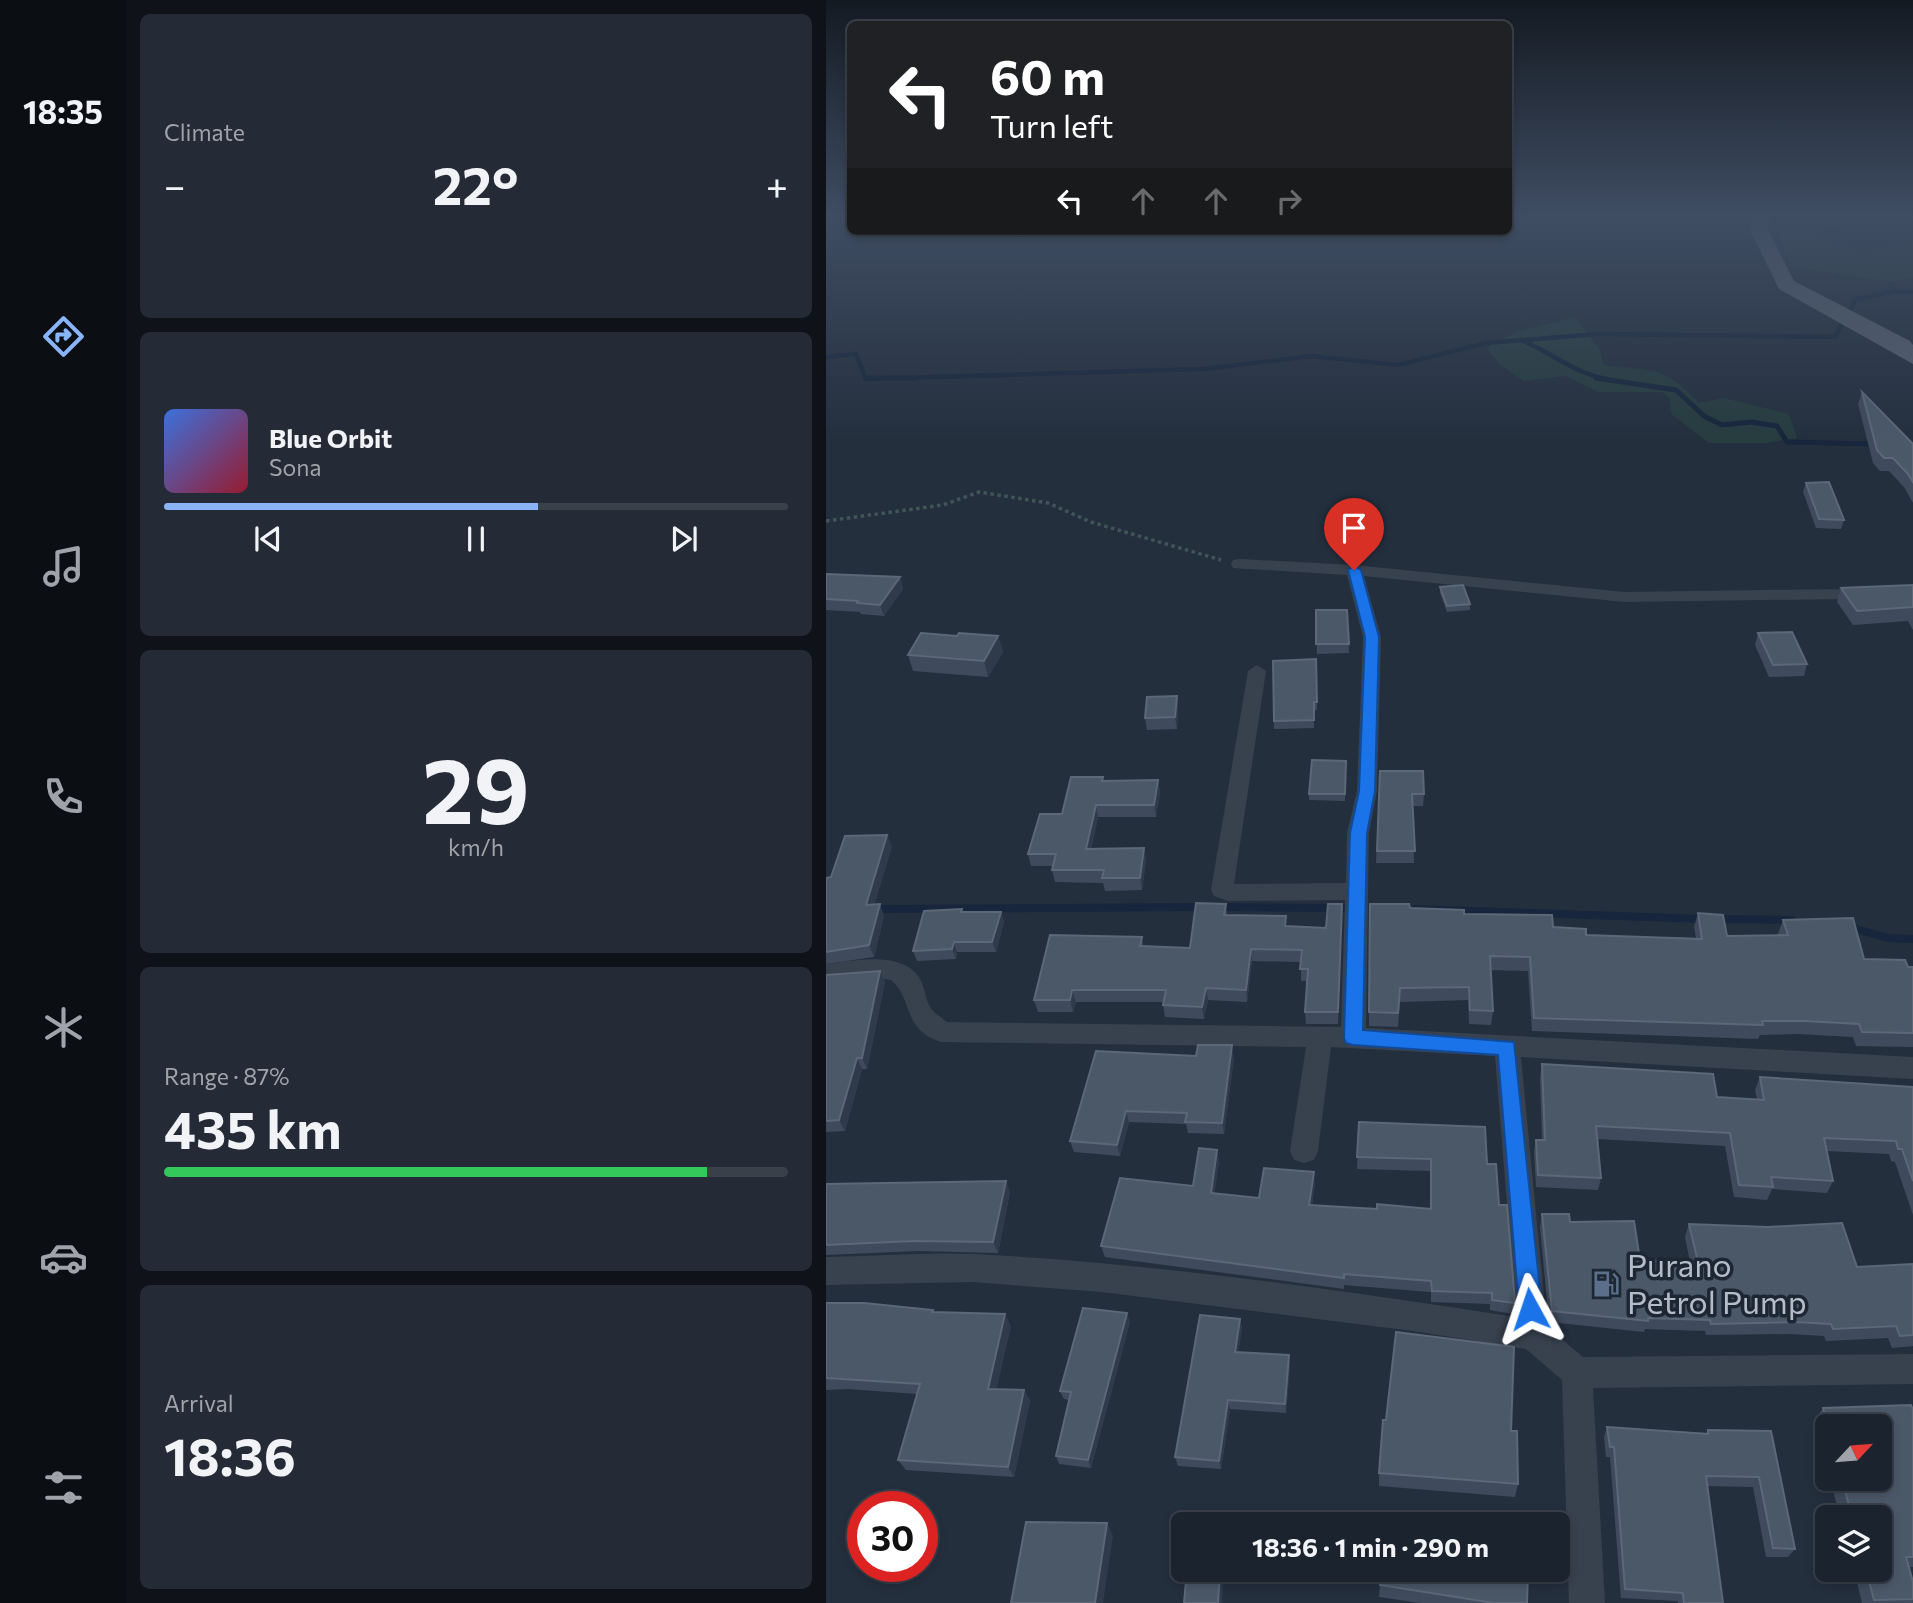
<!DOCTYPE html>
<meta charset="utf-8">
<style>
:root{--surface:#1b232e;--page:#242b36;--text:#f1f3f6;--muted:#a0a4aa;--line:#39404a;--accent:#8ab4f8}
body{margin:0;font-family:Commissioner,sans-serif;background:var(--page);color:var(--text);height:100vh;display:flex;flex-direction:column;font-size:26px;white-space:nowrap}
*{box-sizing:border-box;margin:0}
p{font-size:23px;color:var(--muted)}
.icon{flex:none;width:38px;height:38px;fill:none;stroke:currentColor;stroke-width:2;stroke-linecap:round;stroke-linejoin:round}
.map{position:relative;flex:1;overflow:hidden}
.details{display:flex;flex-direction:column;gap:14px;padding:14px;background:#0f1319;width:700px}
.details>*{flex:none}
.top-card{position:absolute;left:21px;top:21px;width:665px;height:214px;border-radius:10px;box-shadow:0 4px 10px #0003,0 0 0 2px var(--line);background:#202124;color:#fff;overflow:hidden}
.needle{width:46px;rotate:64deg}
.fabs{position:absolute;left:989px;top:1414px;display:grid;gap:14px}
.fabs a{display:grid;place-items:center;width:77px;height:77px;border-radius:10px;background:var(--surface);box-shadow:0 4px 10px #0003,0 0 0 2px var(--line);font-size:35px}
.speed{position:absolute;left:21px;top:1491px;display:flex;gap:14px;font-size:35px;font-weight:700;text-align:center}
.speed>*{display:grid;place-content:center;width:91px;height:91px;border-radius:50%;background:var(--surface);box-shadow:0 4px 10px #0003,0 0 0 2px var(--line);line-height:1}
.speed .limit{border:10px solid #d22;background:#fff;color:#111}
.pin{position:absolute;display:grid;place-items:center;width:60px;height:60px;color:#fff;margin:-72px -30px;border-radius:50% 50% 50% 0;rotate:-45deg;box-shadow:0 0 7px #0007}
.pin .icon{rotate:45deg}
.me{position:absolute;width:77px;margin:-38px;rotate:355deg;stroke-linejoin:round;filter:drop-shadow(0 0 5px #0008)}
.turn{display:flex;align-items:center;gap:24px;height:147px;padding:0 28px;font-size:32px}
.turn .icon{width:91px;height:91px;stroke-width:2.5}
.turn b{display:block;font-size:49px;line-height:60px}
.lanes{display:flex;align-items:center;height:66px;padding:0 28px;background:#0003;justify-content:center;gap:35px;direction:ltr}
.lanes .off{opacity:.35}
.big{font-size:52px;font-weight:700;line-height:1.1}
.details .widget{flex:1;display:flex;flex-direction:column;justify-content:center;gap:10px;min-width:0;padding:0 24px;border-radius:10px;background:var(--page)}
.details .dial{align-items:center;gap:0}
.dial b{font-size:91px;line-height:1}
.song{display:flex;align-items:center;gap:21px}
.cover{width:84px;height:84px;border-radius:10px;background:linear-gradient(135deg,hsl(220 70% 55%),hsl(350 70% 35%))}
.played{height:7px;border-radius:4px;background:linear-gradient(90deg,var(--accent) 60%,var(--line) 60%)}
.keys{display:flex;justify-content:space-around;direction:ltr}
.heat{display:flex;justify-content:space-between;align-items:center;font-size:38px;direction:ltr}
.charge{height:10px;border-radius:5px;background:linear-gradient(90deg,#34c759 87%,var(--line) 0)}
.trip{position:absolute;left:345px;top:1512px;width:399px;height:70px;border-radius:10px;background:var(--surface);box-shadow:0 4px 10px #0003,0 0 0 2px var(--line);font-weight:700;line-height:70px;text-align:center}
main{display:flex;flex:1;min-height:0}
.menu{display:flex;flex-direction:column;width:126px;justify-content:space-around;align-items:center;background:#0b0e12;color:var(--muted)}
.menu .icon{width:49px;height:49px}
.menu .selected{color:var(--accent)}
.menu b{font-size:32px;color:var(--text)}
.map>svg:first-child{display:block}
.green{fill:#263c3f}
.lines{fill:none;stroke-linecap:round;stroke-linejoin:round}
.stream-far2{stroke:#17263c;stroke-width:4.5}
.stream-far1{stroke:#17263c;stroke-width:5}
.stream{stroke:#17263c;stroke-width:8}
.path{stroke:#3f5557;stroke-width:3.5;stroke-dasharray:3.5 3.5;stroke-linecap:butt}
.minor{fill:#38414e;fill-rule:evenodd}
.primary{fill:#56606e;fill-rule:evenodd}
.wall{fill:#3f4b5c}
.shaded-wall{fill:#2f3b4b}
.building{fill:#4b5868;stroke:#5c6777;stroke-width:2}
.route{fill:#1a73e8;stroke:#114b97;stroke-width:2}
.labels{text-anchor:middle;stroke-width:7;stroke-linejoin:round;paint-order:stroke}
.near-poi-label{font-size:32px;fill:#b4bcc9;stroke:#1d2633;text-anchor:start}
</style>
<main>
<nav class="menu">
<b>18:35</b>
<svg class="icon selected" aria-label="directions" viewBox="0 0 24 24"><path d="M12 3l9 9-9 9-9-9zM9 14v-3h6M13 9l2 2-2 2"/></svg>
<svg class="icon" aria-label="music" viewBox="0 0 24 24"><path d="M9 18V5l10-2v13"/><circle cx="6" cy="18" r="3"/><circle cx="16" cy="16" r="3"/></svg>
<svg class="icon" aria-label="phone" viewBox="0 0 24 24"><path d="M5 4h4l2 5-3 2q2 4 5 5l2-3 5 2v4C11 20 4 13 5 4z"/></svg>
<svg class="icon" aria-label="climate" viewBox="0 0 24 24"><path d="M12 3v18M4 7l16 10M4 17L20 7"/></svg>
<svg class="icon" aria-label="car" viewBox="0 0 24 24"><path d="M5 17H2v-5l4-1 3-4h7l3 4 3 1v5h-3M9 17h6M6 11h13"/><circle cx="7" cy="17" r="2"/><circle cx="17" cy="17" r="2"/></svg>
<svg class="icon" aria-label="filters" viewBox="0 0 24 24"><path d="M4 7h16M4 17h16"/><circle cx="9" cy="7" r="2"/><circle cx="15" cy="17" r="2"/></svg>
</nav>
<section class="details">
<div class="widget"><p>Climate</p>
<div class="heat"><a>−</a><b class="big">22°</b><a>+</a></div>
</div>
<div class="widget">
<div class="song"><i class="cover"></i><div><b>Blue Orbit</b><p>Sona</p></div></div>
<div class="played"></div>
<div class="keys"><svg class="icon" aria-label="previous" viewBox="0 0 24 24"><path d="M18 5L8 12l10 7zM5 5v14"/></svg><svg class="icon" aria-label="pause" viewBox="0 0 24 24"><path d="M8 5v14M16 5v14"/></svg><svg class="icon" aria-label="next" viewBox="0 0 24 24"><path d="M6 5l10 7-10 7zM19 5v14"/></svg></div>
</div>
<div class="widget dial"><b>29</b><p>km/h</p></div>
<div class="widget"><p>Range · 87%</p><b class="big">435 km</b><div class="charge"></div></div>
<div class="widget"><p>Arrival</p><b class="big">18:36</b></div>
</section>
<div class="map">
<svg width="1087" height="1603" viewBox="0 0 1087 1603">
<rect width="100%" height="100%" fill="#242f3e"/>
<g class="green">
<path d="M958,215H1039L1049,224L1023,219L988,235C1031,255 1042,254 1087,241V277L1068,282L964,267L953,234Z"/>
<path d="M749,317L773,349L778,365C826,371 839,365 873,403L898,398L963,414L971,438L940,443H883L845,414L844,398L836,392H773L739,376L698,381L673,364L661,348L690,332Z"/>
</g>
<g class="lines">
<g class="stream-far2">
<path d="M695,340C725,352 749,374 781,379"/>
<path d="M0,357L30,354L40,379L378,369L485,356L572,365L660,343L772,334L1009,337L1030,299L1069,291L1087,292"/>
</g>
<g class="stream-far1">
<path d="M39,378H90"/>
<path d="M770,378L850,390L878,416L896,425L925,422L951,426L961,442L1049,444"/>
</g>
<g class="stream">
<path d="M392,907L520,908"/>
<path d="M49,909L376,907"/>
<path d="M590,909L879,919"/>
<path d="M891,919L966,920"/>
<path d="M1023,927L1062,938L1087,939"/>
</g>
<path class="path" d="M0,521L117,505L153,492L222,503L265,522L395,560"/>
<path class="minor" d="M413,559L528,565L799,592L1087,588V598L799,602L538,576L555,637L551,791L543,833L540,1028L1087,1057V1079L695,1057L721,1327L757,1357L1087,1354V1384L767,1388L779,1603H743L736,1380L700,1349L587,1331L276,1292L146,1282L0,1285V1257C49,1256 99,1252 148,1254C327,1263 514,1290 690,1317L669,1056L505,1047L492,1151L488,1160L478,1163L468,1160L464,1151L480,1047L115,1042C75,1029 88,999 65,980L47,978L0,984V964C27,961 74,950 93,977C99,987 99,998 104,1007C107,1012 116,1018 121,1022L515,1027L519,900L402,901L388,896L385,890L422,671L431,665L440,671L408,884L520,883L521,833L531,791L537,637L521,575L407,568L405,564L407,560Z"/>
<path class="primary" d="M931,215H949L941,228L968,281L1084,341L1087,345V364L953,289L923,228Z"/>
</g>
<g class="wall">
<path d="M1036,392L1087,444V503L1078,487L1063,471H1054L1047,463L1032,404Z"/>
<path d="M980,483L1018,520L1015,529L990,528L977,492Z"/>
<path d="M0,574L74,577L77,589L58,616L35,614L34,612L0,610Z"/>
<path d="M1087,585V630L1082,621L1027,625L1011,602L1015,588Z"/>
<path d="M614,587L644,604V610L621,612L614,593Z"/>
<path d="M490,610H521L523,653L491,654Z"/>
<path d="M932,633L981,664L978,676L943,677L929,645Z"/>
<path d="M172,636L177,652L162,677L87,671L82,655Z"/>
<path d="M490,659L491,710H488V728L448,729L447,661Z"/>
<path d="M351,696L352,708L351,729L321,730L319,718Z"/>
<path d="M520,761L519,801L483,800V794Z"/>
<path d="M554,771L598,794L597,806H587L588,863H550Z"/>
<path d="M277,777V781L332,780L334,792L330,817H272L265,849L318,848L320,860L316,890L279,891L277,883L229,882L226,870L227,866H205L202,854L236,814Z"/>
<path d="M66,846L48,905L58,916L48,957L0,964V878L5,877Z"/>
<path d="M400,904L401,915L460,916V927L500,928L516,904L512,1024H480L479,1012L481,981H475V962L426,961L421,1002L382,1000L378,1019L339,1017L337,1005L338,1002H250L247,1012H212L208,1000L316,937L317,946L364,948Z"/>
<path d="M544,904L638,914L727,927L760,935L870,938L868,927L872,913L901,936L953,935L952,934L957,920L1038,959L1087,967V1047L1030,1046L1027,1037L973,1034L934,1035L932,1039L706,1031L702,971L664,970L667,1011L665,1025L643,1024L642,1000L574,1002L572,1027L543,1026Z"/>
<path d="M137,912H175L178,922L170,952H131L130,959L91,961L87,951Z"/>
<path d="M0,975L59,982L41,1069H36L19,1131L0,1132Z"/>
<path d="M370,1056L408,1057L398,1134L362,1133L360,1124L303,1122L294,1156L248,1152L244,1141Z"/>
<path d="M716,1064L891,1097L931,1099L929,1090L934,1077L1087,1087V1215L1069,1162L1065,1161L1063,1154L1000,1151L1007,1181L1001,1193L946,1189L941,1200L908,1197L899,1146L772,1139L775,1178L772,1190L710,1187L708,1152L710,1140H716L714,1077Z"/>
<path d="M533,1122L661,1164L673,1205L689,1303L687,1314L664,1310V1304L605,1302V1292L518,1285V1289L279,1257L275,1246L367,1186L391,1150L393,1162L388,1193L433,1198L489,1184L486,1205L551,1209L604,1208V1171L531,1169Z"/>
<path d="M0,1184L184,1192L172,1253L92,1251L0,1255Z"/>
<path d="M716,1214L744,1222L814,1260L864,1262L859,1237L863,1224L1031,1267L1087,1264V1346L1066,1348L1062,1338L1000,1341L998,1336L963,1334L880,1335L879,1331L819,1329L818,1332L723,1322L714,1227Z"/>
<path d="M0,1303L107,1310L108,1312L185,1326L170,1389L198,1390L204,1401L188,1477L80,1470L72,1460L91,1394L22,1389L0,1390Z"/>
<path d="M414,1319L416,1328L412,1352L464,1364L460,1413L404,1409L395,1469L352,1466L349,1457Z"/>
<path d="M304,1322L265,1468L233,1464L230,1456L243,1400L238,1399L234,1391Z"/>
<path d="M997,1408L1087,1410V1567H1083L1087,1582V1603H1036L1028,1570H1054V1517H1014L1004,1479H1054V1426H1001V1467L989,1420Z"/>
<path d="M781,1427L880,1433L882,1430L945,1431L969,1549L962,1557H940L927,1487L881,1486L897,1603H852V1601L795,1598L784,1457H780L778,1437Z"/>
<path d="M685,1431L692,1484L689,1497L553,1486V1473Z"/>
<path d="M554,1585L701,1603H594L553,1597Z"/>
</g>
<g class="shaded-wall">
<path d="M74,577L77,589L58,616L54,605Z"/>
<path d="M172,636L177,652L162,677L158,661Z"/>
<path d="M351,696L352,708L351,729L349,717Z"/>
<path d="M332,780L334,792L330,817L328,805Z"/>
<path d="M270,805L272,817L263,861L260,849Z"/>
<path d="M61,835L66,846L45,916L40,905Z"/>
<path d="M318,848L320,860L316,890L314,878Z"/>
<path d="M54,904L58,916L48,957L43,945Z"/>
<path d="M516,904V916L512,1024V1012Z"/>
<path d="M175,912L178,922L170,952L166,942Z"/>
<path d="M128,942L131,952L130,959L126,949Z"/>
<path d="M425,949L426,961L421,1002L420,990Z"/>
<path d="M54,971L59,982L41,1069L36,1058Z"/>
<path d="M380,988L382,1000L378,1019L376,1007Z"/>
<path d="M246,990L250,1002L247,1012L244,1000Z"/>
<path d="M406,1045L408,1057L398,1134L396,1123Z"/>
<path d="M31,1058L36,1069L19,1131L13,1120Z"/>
<path d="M300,1111L303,1122L294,1156L291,1145Z"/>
<path d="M391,1150L393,1162L387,1204L385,1193Z"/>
<path d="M488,1172L489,1184L484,1217L483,1205Z"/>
<path d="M180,1181L184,1192L172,1253L167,1242Z"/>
<path d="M301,1313L304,1322L265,1468L262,1460Z"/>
<path d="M179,1314L185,1326L168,1400L162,1389Z"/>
<path d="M414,1319L416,1328L411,1361L409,1352Z"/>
<path d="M463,1355L464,1364L460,1413L459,1404Z"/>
<path d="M198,1390L204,1401L188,1477L182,1467Z"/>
<path d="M402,1400L404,1409L395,1469L393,1461Z"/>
<path d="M281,1523L287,1536L277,1603H269Z"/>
<path d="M394,1570H397L398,1572L396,1603H392Z"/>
</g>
<g class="building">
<path d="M1036,392L1087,444V482L1082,474L1067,458H1058L1051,450Z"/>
<path d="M1003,482L1018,520L993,519L980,483Z"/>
<path d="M0,574L74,577L54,605L31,603L32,601L0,599Z"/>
<path d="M637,585L644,604L621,606L614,587Z"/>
<path d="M1087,585V607L1031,611L1015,588Z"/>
<path d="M490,610H521L523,644H490Z"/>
<path d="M966,632L981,664L947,665L932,633Z"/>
<path d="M95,633L131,636L133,633L172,636L158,661L82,655Z"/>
<path d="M490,659L491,702H488V720L448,721L447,661Z"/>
<path d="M351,696L349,717L319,718L321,697Z"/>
<path d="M486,760L520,761L519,794H483Z"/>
<path d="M554,771H597L598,794H586L589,851H551Z"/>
<path d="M245,777H277L276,781L332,780L328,805H270L260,849L318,848L314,878H276L278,870H226L230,854H202L214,814H236Z"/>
<path d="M61,835L40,905L54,904L43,945L0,952V878L5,877L19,836Z"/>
<path d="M370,903L400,904L398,915L460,916L459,926L500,928L502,904H516L512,1012H479L482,969H474L476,950L425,949L420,990L380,988L376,1007L337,1005L340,990H246L244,1000H208L224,935L316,937L314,946L364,948Z"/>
<path d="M544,904H583L584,908L638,910V914L726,915L727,927L760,929V935L876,939L872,913L897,915L901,936L962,935L957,920L1027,918L1038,959L1079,960L1082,967H1087V1033L1036,1032L1033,1024L979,1021H936L937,1025L708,1018L704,957L664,956L667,1011L644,1010L643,987L574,988L572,1013L543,1012Z"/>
<path d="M136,909L135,912H175L166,942H128L126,949L87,951L98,911Z"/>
<path d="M54,971L36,1058H31L13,1120L0,1121V975Z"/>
<path d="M372,1045H406L396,1123L359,1122L361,1113L300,1111L291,1145L244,1141L270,1051L370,1056Z"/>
<path d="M716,1064L887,1074L891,1097L938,1100L934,1077L1087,1087V1181L1076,1149H1072L1070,1141L998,1138L1007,1181L945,1177L947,1187L913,1185L904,1133L770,1126L775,1178L712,1175L710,1140H719Z"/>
<path d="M533,1122L659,1127L661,1164H670L673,1205H681L689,1303L666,1300V1293L606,1291L605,1281L518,1274V1278L275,1246L294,1178L367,1186L373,1148L391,1150L385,1193L433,1198L438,1168L488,1172L483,1205L551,1209V1204L605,1209V1159L531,1157Z"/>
<path d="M180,1181L167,1242L87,1241L0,1245V1184Z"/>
<path d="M716,1214H743L744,1222L808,1221L814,1260L872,1262L863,1224L942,1227L1016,1223L1031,1267L1087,1264V1335L1074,1336L1070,1326L1007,1329L1005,1324L970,1322L885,1324L884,1320L822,1318V1321L726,1311Z"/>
<path d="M0,1303H38L107,1310L106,1312L179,1314L162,1389L198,1390L182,1467L72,1460L94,1384L0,1378Z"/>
<path d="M257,1308L301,1313L262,1460L230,1456L245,1392L234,1391Z"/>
<path d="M374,1315L414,1319L409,1352L463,1355L459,1404L402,1400L393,1461L349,1457Z"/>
<path d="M570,1332L688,1347L685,1431H691L692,1484L553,1473L557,1420H560Z"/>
<path d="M1085,1405L1087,1410V1557H1080L1087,1582V1599L1048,1600L1040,1570H1054V1517H1026L1016,1479H1054V1426H1002L997,1408Z"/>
<path d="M781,1427L882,1434V1430L945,1431L969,1549L947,1548L933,1477L880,1476L897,1603H858L857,1593L799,1589L788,1447H784Z"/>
<path d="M561,1513L635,1524H560Z"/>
<path d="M200,1522L281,1523L269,1603H185Z"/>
<path d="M361,1570H394L392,1603H358Z"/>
<path d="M555,1570H702L701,1603H668L554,1585Z"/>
</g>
<linearGradient id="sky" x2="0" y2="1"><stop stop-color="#141a22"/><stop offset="0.49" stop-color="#3f4d63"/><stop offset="1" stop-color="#3f4d63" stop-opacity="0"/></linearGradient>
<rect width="1087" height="439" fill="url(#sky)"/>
<path class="route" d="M528,566L535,570L553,637L549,791L541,833L537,1030L688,1042L716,1309L712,1317L704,1320L696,1317L693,1309L672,1055L527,1045L520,1043L518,1038L524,833L533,791L539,637L522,570Z"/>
<defs>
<g id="fuel-bare" transform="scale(2.1)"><path d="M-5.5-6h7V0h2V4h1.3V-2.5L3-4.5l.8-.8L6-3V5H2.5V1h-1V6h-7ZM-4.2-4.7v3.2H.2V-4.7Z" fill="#5c6f8a" stroke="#1d2633" stroke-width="2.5" paint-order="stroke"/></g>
</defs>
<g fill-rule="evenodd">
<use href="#fuel-bare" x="780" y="1284"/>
</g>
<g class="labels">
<g class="near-poi-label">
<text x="801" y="1277">Purano<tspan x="801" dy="37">Petrol Pump</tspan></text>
</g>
</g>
</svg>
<div class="fabs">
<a><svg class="needle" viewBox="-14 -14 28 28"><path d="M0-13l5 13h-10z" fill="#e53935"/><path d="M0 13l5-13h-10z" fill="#a0a4aa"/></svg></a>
<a><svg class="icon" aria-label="layers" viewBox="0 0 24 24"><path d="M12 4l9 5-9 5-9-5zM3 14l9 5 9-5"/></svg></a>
</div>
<div class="speed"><div class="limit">30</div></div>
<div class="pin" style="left:528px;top:570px;background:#d93025"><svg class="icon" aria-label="arrive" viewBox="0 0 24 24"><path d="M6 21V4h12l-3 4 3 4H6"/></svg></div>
<svg class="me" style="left:704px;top:1309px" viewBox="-20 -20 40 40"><path d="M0-17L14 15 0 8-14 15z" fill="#1a73e8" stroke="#fff" stroke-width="4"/></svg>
<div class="trip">18:36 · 1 min · 290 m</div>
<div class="top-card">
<div class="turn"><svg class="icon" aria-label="left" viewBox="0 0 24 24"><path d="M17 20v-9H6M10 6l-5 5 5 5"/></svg><div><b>60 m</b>Turn left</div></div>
<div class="lanes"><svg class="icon" aria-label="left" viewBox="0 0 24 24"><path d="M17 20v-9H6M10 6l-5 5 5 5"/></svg><svg class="icon off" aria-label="ahead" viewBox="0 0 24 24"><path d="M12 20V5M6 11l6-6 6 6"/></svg><svg class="icon off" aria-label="ahead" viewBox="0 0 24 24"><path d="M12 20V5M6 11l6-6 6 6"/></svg><svg class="icon off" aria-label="right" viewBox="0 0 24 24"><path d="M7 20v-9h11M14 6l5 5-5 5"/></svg></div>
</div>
</div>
</main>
